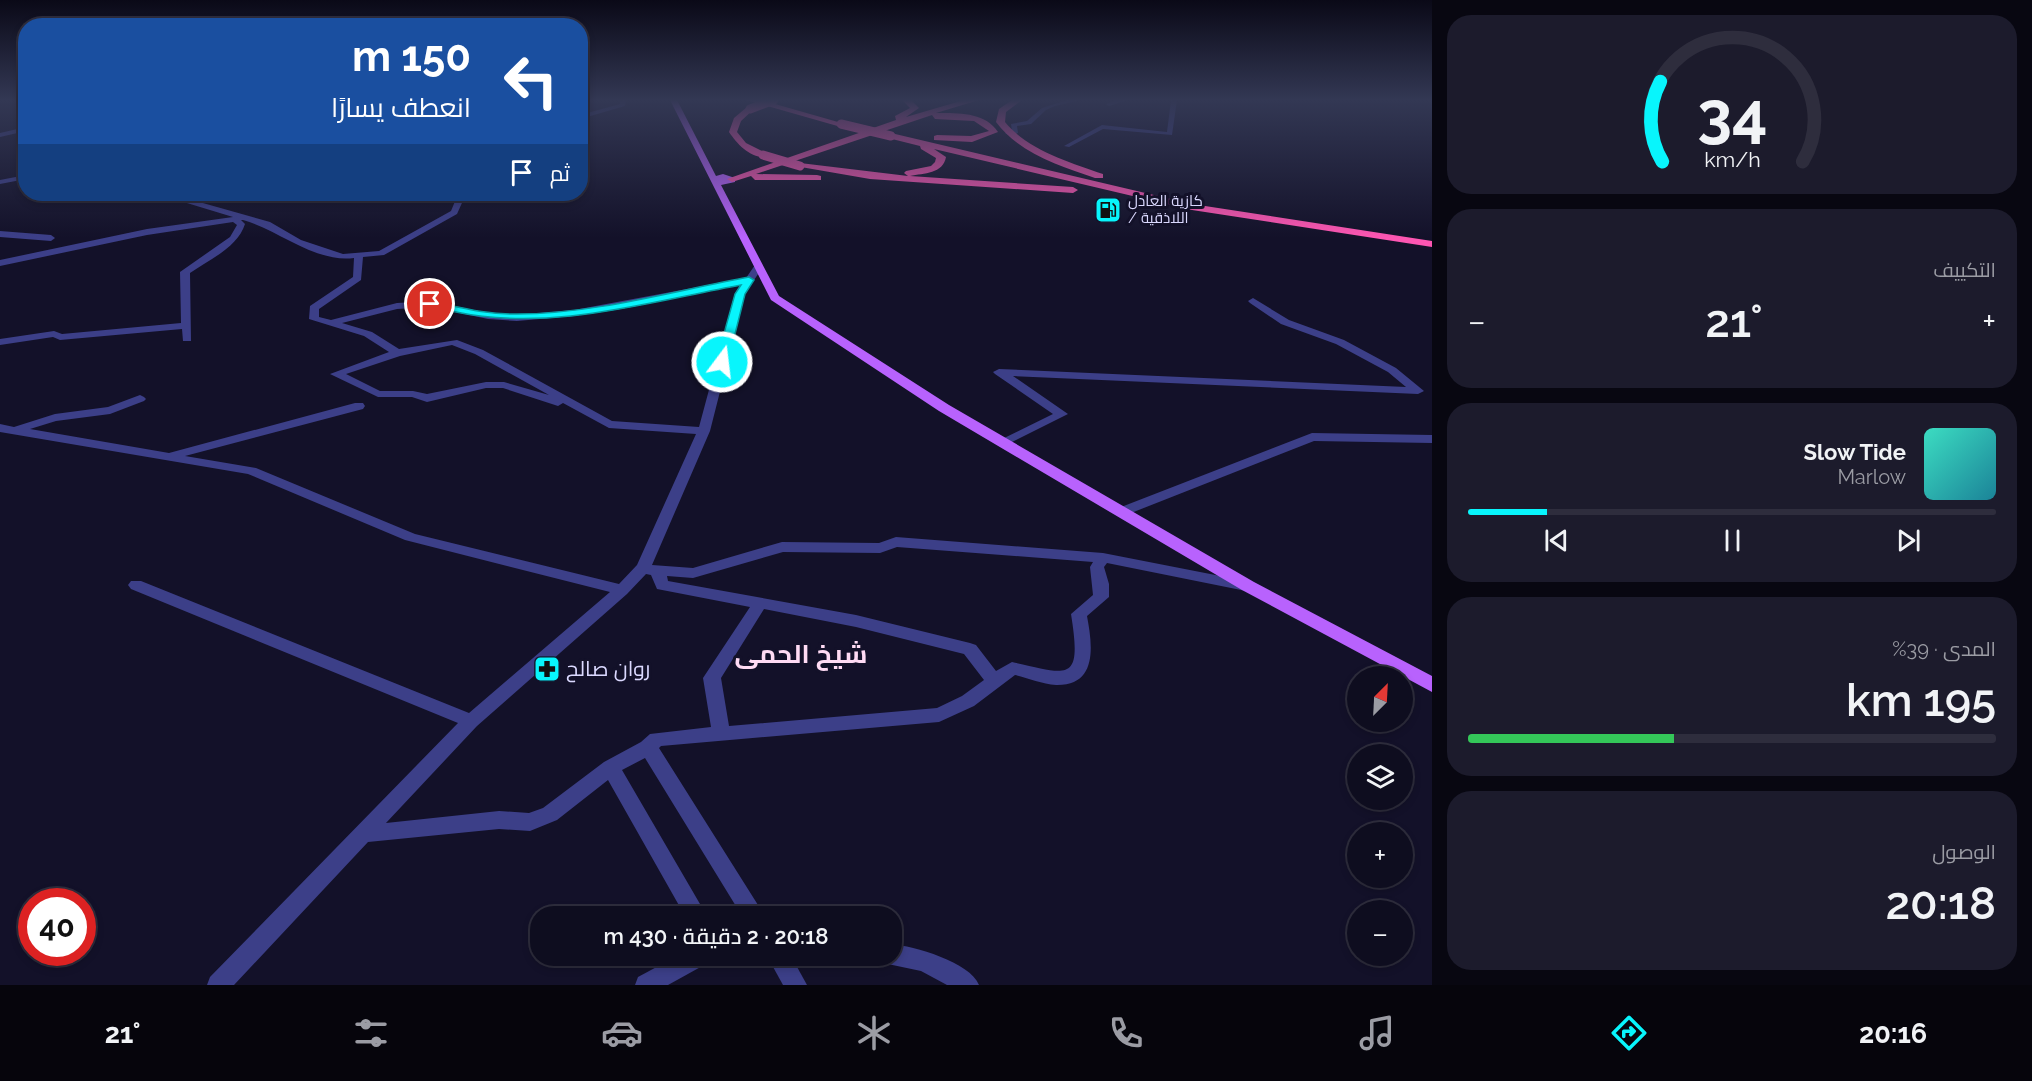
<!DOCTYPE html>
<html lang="ar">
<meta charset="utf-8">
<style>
:root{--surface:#0e0d1f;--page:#1c1b2c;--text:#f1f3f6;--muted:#9b9ca4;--line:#2e2d3d;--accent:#08f5fc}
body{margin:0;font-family:Raleway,Cairo,sans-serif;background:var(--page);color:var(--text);direction:rtl;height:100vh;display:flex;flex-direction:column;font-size:22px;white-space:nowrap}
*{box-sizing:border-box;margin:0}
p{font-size:20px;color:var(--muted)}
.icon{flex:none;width:33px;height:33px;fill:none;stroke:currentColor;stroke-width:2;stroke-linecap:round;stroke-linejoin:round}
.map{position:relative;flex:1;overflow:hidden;direction:ltr}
.details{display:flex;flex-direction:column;gap:15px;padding:15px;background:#080711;width:600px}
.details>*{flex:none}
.hud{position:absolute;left:18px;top:18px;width:570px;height:183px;border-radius:24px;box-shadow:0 3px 9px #0003,0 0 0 2px var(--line);direction:rtl;background:#1a4fa0;color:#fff;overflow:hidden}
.needle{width:39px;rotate:24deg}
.fabs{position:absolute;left:1347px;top:666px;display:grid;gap:12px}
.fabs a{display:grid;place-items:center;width:66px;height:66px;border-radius:50%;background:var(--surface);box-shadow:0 3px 9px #0003,0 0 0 2px var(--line);font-size:30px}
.speed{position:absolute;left:18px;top:888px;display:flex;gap:12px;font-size:30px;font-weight:700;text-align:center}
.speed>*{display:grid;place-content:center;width:78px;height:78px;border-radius:50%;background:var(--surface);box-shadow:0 3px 9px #0003,0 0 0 2px var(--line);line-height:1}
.speed .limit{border:9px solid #d22;background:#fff;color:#111}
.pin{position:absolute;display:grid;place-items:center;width:51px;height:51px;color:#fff;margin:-26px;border:3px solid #fff;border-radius:50%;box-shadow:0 2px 6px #0007}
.me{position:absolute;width:66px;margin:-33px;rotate:15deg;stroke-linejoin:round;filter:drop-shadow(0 0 4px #0008)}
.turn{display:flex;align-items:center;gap:21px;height:126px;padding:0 18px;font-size:27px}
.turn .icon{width:78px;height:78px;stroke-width:2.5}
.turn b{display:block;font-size:42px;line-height:51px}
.then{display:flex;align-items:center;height:57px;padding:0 18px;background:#0003;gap:12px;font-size:22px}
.big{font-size:45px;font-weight:600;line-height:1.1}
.details .tile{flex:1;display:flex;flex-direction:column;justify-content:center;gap:9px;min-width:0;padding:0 21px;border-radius:24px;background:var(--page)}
.details .dial{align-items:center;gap:0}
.dial svg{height:156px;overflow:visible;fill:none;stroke:var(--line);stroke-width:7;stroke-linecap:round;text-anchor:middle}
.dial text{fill:var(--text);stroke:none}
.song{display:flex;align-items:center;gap:18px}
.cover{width:72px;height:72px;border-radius:9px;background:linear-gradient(135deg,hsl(170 70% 55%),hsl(190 70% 35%))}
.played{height:6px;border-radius:3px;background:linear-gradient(90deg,var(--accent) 15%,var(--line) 15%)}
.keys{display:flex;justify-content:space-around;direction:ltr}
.heat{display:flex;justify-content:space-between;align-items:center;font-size:33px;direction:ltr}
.charge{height:9px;border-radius:4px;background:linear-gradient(90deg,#34c759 39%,var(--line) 0)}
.trip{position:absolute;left:530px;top:906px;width:372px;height:60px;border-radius:24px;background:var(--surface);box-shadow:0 3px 9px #0003,0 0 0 2px var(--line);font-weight:600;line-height:60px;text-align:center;direction:rtl}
.tabs{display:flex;height:96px;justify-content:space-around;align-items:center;background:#06050c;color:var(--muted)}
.tabs .icon{width:42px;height:42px}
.tabs .on{color:var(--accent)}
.tabs b{font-size:27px;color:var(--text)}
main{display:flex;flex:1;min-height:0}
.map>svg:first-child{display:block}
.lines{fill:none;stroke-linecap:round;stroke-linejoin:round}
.minor{fill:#3c3f88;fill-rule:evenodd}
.major{fill:#b862fd;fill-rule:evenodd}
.highway{fill:#fd56b2;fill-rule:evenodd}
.highway-bridge{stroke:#fd56b2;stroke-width:9}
.route{fill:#08f5fc;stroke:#059fa4;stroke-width:1.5}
.labels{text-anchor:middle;stroke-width:6;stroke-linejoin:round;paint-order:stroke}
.far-poi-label{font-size:15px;fill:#dbd9ff;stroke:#131129;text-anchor:start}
.near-poi-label{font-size:21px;fill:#dbd9ff;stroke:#131129;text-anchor:start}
.near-quarter-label{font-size:26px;font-weight:bold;fill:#ffdbf4;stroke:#131129}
</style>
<main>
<section class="details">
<div class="tile dial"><svg viewBox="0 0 100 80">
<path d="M14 69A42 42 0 1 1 86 69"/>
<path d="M14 69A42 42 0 0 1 13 28" stroke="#08f5fc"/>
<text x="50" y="56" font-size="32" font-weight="700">34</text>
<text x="50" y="72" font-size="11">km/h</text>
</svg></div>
<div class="tile"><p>التكييف</p>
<div class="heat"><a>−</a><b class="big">21°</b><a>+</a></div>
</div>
<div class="tile">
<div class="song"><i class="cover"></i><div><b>Slow Tide</b><p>Marlow</p></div></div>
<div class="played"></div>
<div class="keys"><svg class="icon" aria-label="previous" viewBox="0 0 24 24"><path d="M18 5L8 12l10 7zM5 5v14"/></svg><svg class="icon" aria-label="pause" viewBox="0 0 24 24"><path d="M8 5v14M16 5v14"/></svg><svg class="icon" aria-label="next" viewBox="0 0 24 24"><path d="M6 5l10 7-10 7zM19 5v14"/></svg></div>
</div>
<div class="tile"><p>المدى · 39%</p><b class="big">195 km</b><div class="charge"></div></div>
<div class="tile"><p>الوصول</p><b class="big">20:18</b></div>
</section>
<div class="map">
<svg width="1432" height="985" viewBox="0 0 1432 985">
<rect width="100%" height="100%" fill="#131129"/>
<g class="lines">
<g class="minor">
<path d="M620,100H626L625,106L580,119V115L620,104Z"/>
<path d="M1067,100H1081L1055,106L1046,110L1031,124L1017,126L1018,133L1008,135L1005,133L1012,131L1011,124L1027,121L1042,108Z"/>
<path d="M1116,100H1128L1109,106L1106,104Z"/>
<path d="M1171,100H1177L1172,135L1103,129L1069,147L1064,146L1102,125L1167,132Z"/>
<path d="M26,127V131L0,137V133Z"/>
<path d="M26,175V179L0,184V180Z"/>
<path d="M146,194L178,196L270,222L301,240L343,254L379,251L451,211L458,194H466L457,214L384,255L363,257L361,280L319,309V317L331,320L397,303L431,301L488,313L517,315L574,310L746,278L755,265H761L763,267L745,293L710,431L652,565L693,568L782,542L879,543L896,537L1103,553L1246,581L1251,582L1254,586L1251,590L1246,591L1107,563L1104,567L1109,584V597L1087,616C1092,643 1099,686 1056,685C1042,684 1028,678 1015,675L974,706L939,722L661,746L659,748L765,916H742L645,758L622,770L707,916H685L608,780L557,820L530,831L499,829L368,842L234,985H207L210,977L458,723L131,589L128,585L131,581H141L469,713L610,592L405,540L248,474L0,432V424L14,427L55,414L108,407L140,395L144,397L146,399L144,401L110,414L56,421L30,429L169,453L355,403H363L365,406L363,409L185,456L256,468L415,534L619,584L637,565L696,434L609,428L563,403L558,406L503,388H486L427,402L412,397H378L330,374L389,352L364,336L309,319L310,306L353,277L354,258C315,263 279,230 243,220H241L245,224C238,247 209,260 190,273L191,341H183L182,329L60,340L53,337L0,345V339L54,331L62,334L181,323L180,272L230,237L237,225L233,222L147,235L0,266V260L147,229L233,217L177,200ZM741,284L735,293L699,427L612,421L483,350L457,340L399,349L372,332L342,323L397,309L431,307L488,319L517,321L574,316ZM452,345L475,354L549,395L504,382H486L427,394L413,391H380L346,374L400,356ZM897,547L1093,562L1090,567L1093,595L1071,614C1082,683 1070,675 1012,662L996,671L976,645L970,643L856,615L668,581L667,576L693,578L783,552L880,553ZM646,574L651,575L657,589L750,607L703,678L711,727L650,734L641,742L604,762L543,808L529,813L499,811L386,823L477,726L627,594ZM764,609L856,627L964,654L984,680L962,696L937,708L729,726L721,678Z"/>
<path d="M0,231L51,235L55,238L51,241L0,237Z"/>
<path d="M1253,298L1289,320L1344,340L1396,368L1424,391L1418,394L1013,376L1068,414L1006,445L1002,446L996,442L1053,414L995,374L993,372L999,369L1406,387L1388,372L1336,344L1281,324L1250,303L1248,301Z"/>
<path d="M1312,433L1432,435V443L1314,441L1126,515H1116L1114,512L1116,509Z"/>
<path d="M891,944C914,946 970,962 979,985H947L921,971L883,963L880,956H891Z"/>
<path d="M677,956H709L706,964L668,985H635L638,977Z"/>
<path d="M767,956H791L807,985H783Z"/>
</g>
<path class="major" d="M670,100H677L716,176L723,174L735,178V182L721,185L779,296L949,405L1254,582L1432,676V692L1242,590L939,411L771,300Z"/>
<g class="highway">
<path d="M746,100H761L845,124L841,127Z"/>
<path d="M902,100H911L919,108L906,117L964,100H979L936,113C958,113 985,112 998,132L972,142L934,140V136L937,135L971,136L989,131L974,121L935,119L932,115L756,174L817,175L821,176V180H755L751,176L732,182L727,179L896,120L895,116L910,108Z"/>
<path d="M1012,100H1022L1006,112L1005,122C1028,150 1069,162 1103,174V178H1095C1060,166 1019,153 996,122L999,109Z"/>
<path d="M747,107L754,109L741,121L737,132L746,143L766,153V157C750,158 737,144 729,132L734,118Z"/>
<path d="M891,133L1192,204L1432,241V247L1192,210L934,149L946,157C943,174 924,173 910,176L1073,187L1078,190L1073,193L870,179L795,166L800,163L908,176L904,173L906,171L931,166L935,162L936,158L921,149L920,146L888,138V134Z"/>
</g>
<g class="highway-bridge">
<path d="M750,109L774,100"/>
<path d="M841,124L891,136"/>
<path d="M763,155L800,166"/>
</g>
</g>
<linearGradient id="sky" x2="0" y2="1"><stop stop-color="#0a0917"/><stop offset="0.42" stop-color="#333854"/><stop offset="1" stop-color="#333854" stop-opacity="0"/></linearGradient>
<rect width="1432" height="238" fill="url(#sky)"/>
<path class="route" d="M749,277L754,280L745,294L728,362L722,365L716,362L735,294L741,285C648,302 550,332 456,312C446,310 433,309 426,304L430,301C459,307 488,315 517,314C594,314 673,291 749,277Z"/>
<defs>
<g id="fuel-square" transform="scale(1.35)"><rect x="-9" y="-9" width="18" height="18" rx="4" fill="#08f5fc" stroke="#131129"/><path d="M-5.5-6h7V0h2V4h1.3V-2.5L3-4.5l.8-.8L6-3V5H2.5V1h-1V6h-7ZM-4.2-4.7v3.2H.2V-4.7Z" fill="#111"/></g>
<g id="pharmacy-square" transform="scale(1.35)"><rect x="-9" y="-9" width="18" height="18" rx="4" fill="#08f5fc" stroke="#131129"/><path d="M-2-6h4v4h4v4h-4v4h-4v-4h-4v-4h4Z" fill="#111"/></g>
</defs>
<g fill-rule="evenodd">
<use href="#fuel-square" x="1108" y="210"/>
<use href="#pharmacy-square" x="547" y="669"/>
</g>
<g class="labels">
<g class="far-poi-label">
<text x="1128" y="206">كازية العادل<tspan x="1128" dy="17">/ اللاذقية</tspan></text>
</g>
<g class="near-poi-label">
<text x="566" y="676">روان صالح</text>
</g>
<g class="near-quarter-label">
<text x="801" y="663">شيخ الحمى</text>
</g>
</g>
</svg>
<div class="fabs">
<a><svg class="needle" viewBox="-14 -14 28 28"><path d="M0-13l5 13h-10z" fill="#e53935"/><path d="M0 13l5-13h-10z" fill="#9b9ca4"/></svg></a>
<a><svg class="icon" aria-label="layers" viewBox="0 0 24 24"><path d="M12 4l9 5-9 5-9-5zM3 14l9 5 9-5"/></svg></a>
<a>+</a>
<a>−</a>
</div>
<div class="speed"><div class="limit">40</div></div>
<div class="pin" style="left:430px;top:304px;background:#d93025"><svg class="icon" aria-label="arrive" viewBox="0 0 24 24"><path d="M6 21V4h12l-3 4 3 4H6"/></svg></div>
<svg class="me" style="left:722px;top:362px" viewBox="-20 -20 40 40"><circle r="17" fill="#08f5fc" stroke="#fff" stroke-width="3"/><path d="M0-11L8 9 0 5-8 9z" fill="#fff"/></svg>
<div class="trip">20:18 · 2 دقيقة · 430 m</div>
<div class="hud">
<div class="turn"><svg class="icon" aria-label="left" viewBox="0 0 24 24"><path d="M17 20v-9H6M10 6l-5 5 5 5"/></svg><div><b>150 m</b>انعطف يسارًا</div></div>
<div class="then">ثم<svg class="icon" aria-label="arrive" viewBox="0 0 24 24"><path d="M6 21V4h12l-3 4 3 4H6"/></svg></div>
</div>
</div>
</main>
<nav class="tabs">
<b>20:16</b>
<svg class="icon on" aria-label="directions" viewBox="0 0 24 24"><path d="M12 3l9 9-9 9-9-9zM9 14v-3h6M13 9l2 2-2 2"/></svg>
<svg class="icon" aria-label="music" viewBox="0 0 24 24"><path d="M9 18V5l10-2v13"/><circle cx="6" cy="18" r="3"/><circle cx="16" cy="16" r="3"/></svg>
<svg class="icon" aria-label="phone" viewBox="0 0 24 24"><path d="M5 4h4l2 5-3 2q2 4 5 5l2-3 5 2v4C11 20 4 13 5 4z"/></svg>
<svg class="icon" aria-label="climate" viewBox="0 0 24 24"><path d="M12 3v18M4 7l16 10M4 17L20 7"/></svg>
<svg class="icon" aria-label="car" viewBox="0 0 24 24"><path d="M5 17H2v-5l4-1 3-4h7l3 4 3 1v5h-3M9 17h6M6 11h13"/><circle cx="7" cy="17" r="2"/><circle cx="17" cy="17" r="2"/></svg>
<svg class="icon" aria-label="filters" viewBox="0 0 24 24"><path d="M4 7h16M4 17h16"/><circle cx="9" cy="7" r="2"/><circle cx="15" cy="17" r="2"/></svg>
<b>21°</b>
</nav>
